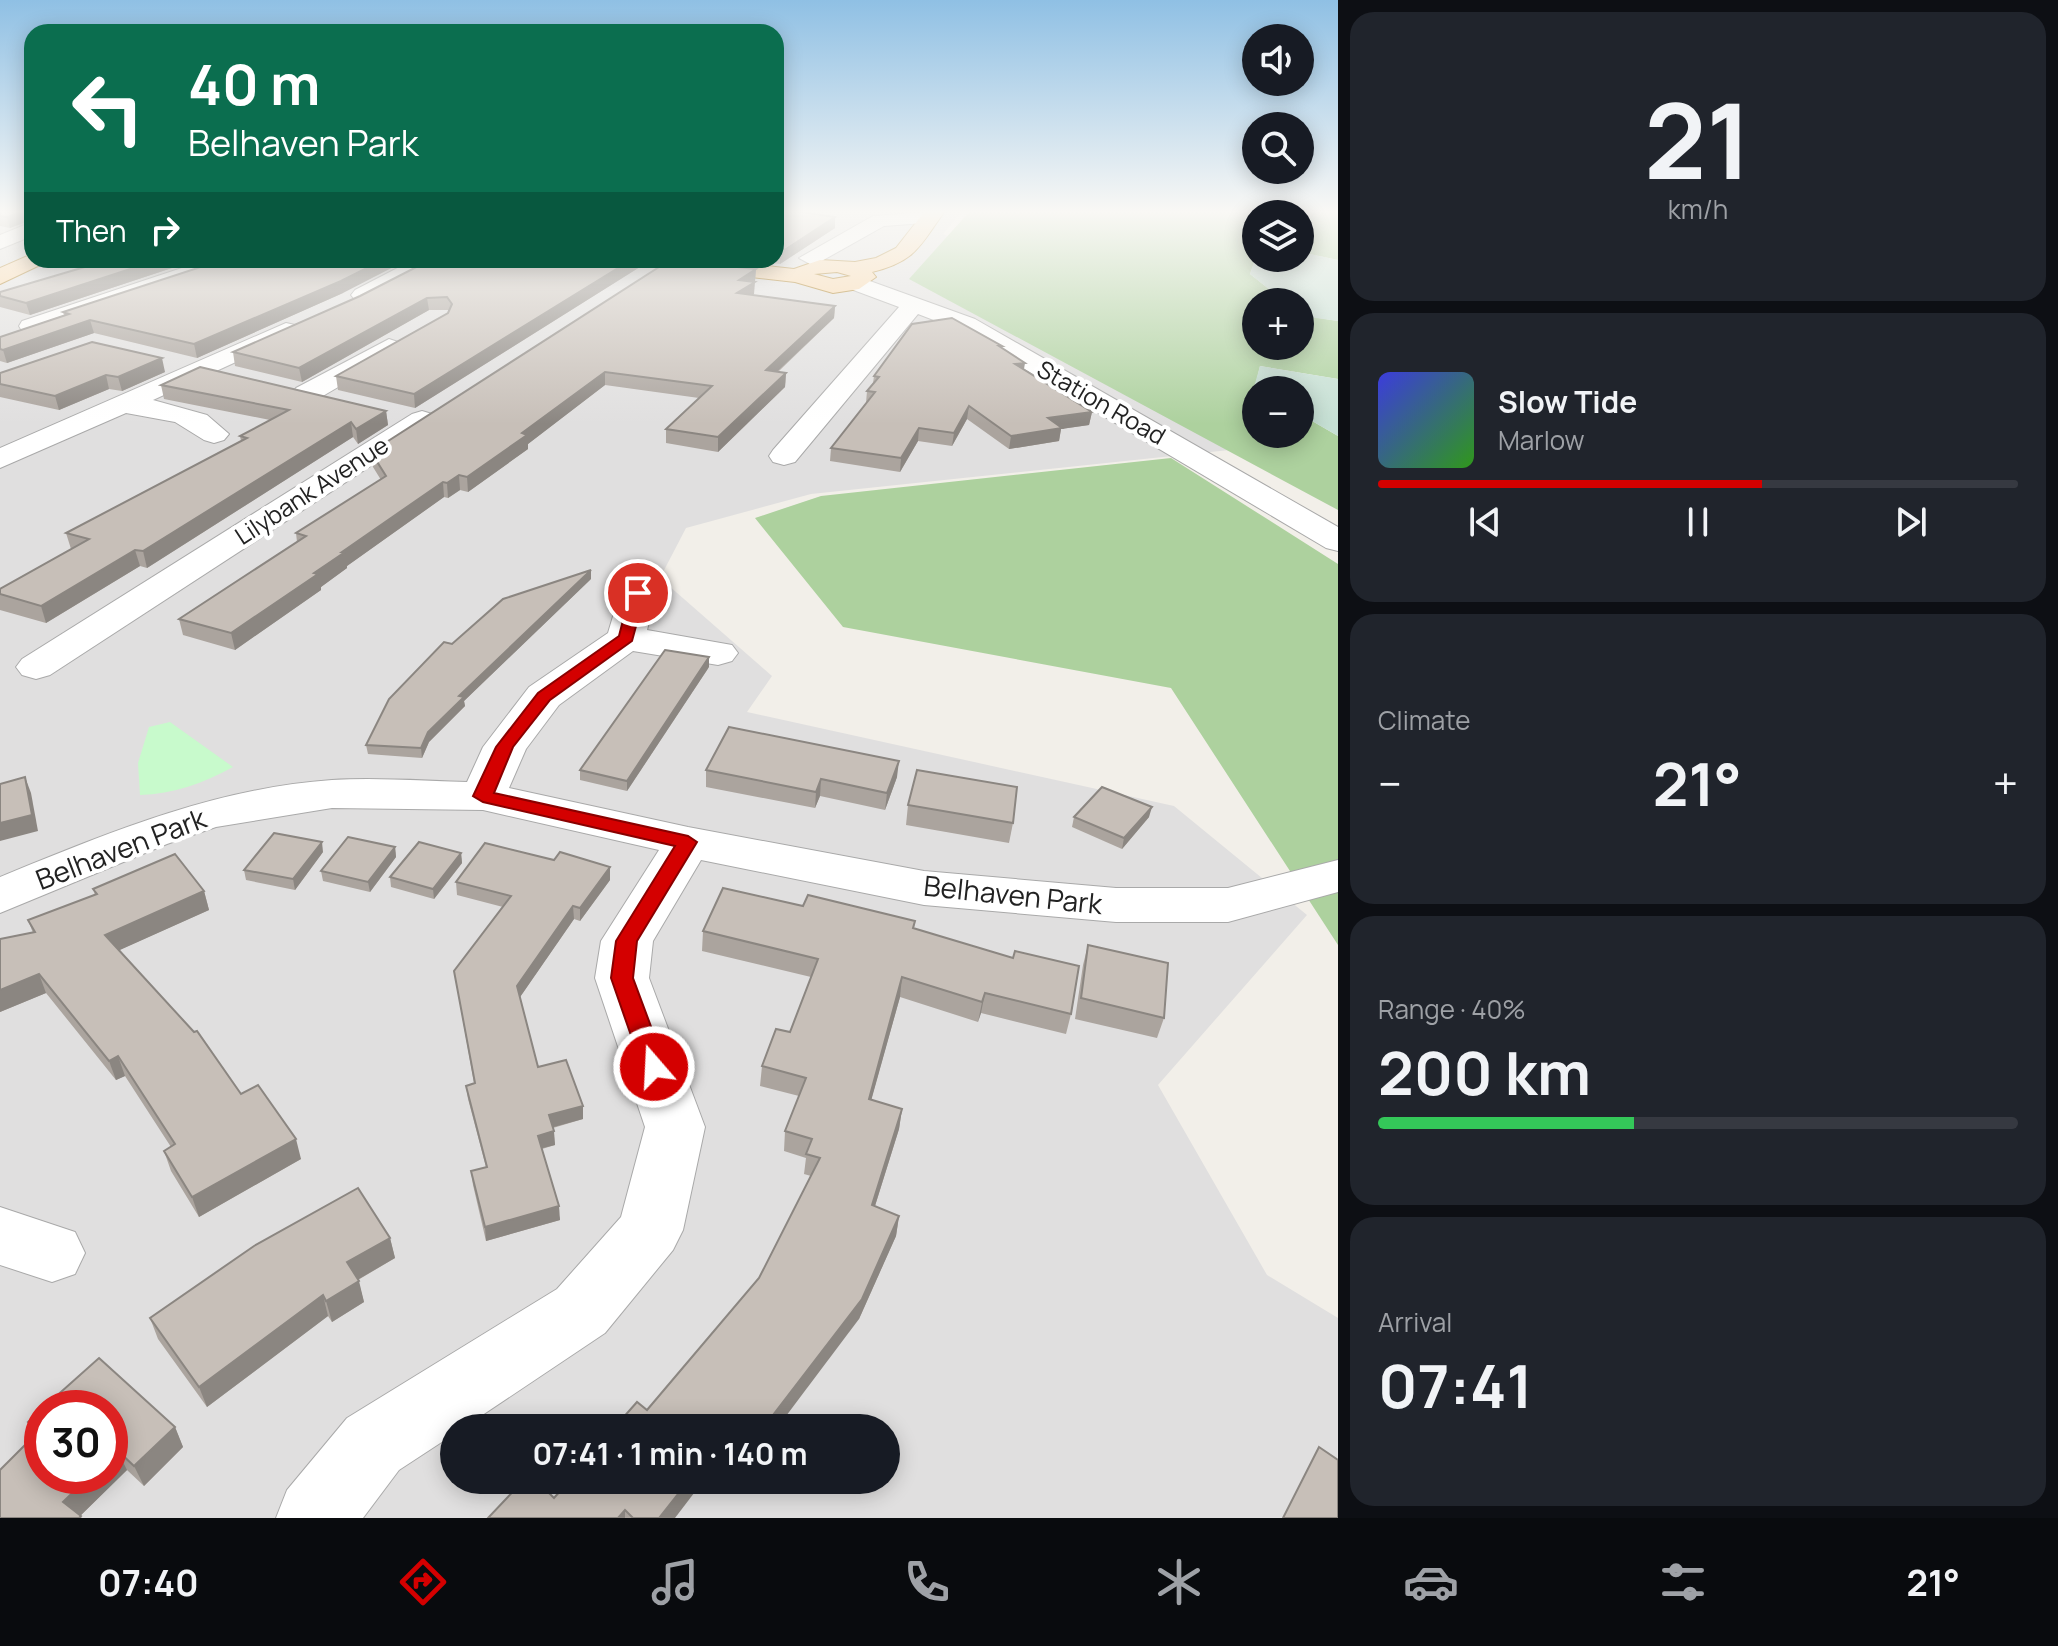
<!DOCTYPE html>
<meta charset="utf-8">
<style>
:root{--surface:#171b24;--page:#20242c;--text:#f1f3f6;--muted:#9ea1a6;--line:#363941;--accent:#d40000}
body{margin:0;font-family:Manrope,sans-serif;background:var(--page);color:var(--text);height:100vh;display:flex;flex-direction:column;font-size:30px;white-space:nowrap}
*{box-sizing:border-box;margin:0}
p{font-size:26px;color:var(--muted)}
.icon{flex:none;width:44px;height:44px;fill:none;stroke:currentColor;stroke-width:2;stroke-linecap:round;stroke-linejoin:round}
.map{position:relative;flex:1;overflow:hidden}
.details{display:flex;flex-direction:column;gap:12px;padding:12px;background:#0d0f14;width:720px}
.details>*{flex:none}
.banner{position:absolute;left:24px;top:24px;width:760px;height:244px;border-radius:24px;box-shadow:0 4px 20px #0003;background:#0b6e4f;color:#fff;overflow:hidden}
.tools{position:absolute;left:1242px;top:24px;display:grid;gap:16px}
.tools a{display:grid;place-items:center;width:72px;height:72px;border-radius:50%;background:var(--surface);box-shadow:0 4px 20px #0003;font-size:40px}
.speed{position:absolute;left:24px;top:1390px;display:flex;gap:16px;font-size:40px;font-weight:700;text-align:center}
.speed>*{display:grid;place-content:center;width:104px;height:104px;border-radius:50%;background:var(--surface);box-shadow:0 4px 20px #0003;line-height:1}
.speed .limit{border:12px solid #d22;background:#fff;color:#111}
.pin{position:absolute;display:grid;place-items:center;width:68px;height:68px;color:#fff;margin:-34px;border:4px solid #fff;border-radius:50%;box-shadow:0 2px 8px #0007}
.me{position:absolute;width:88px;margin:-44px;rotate:341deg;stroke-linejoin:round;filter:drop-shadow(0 0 6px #0008)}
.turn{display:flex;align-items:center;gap:28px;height:168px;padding:0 32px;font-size:36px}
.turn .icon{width:104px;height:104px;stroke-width:2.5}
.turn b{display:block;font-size:56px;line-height:68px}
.then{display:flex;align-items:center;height:76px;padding:0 32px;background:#0003;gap:16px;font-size:30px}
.big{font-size:60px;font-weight:700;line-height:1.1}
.details .card{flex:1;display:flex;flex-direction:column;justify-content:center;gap:12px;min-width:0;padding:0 28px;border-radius:24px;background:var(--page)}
.details .dial{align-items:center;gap:0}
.dial b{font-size:104px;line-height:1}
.song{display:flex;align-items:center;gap:24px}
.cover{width:96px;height:96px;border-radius:12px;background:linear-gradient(135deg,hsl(240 70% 55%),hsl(110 70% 35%))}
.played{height:8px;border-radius:4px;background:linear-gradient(90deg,var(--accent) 60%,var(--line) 60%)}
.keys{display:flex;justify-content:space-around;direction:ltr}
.heat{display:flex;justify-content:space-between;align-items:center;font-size:44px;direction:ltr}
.charge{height:12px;border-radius:6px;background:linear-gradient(90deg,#34c759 40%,var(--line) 0)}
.trip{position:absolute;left:440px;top:1414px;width:460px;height:80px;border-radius:40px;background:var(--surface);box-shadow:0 4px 20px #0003;font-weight:700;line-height:80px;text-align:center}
.tabs{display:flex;height:128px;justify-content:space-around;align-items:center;background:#090b0e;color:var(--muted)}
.tabs .icon{width:56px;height:56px}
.tabs .on{color:var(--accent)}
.tabs b{font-size:36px;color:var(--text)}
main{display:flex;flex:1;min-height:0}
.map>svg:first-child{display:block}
.residential{fill:#e0dfdf;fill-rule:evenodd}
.forest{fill:#add19e}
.wetland{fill:#c6e0d4}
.park{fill:#c8facc}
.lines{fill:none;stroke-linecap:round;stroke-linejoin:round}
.minor-casing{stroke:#a9a9a9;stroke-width:2}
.major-casing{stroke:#a06b00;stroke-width:2}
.minor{fill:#fff;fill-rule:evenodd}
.major{fill:#fcd6a4;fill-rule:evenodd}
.wall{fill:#aba49e}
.shaded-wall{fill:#8b8681}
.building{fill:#c7bfb8;stroke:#8b8681;stroke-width:2}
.route{fill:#d40000;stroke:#8a0000;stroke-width:2}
.labels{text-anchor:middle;stroke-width:8;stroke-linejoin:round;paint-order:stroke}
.far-street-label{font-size:24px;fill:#222;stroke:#fff}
.street-label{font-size:28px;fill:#222;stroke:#fff}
</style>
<main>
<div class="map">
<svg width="1338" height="1518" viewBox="0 0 1338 1518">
<rect width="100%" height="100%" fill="#f2efe9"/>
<path class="residential" d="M0,211H32V260H776V211H962L943,234L1184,344L1239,449L811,494L686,528L660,578L772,676L747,712L1174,806L1307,915L1158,1085L1267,1275L1338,1318V1518H0ZM42,1408H110V1476H42ZM454,1428H886V1480H454Z"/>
<g class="forest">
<path d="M970,211H1338V260L1300,252V214H1256V257L1250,274L1285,302H1256V346H1300V315L1338,321V379L1260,366L1255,387L1259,390H1256V434H1300V414L1338,436V510L909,279Z"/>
<path d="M1171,458L1338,564V945L1171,688L843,627L755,518L821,496Z"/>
</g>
<g class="wetland">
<path d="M1300,252L1338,260V321L1301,316L1300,302H1285L1250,274L1256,257L1300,258Z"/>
<path d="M1260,366L1338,379V436L1300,414V390L1254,387Z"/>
</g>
<path class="park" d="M170,722L233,767C204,783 173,794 140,795L138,763L149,727Z"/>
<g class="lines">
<g class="minor-casing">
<g id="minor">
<path d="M929,212L936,214L939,218L936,222L884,226L818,263L810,264L799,258L873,216Z"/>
<path d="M32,222V236L0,249V235Z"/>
<path d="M206,260H238L235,265L40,331H22L19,326L22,321Z"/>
<path d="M413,260H441L371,300H355L351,295L355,290Z"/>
<path d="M856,276L975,319L1338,527V551L1326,548L957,329L918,314L795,462L784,465L773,462L769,456L773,450L899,307L848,288L845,283L848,278Z"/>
<path d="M286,323L295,325L298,330L295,335L153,400L207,415L229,434L224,440L214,443L204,440L175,422L126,413L0,468V448Z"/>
<path d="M389,339L398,342L402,347L398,352L316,400L306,402L296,400L292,394L296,388Z"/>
<path d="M422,411L432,414L436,420L432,426L50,675L36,679L22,675L16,667L22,659L412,414Z"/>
<path d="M638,582L651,585L656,593L647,630L732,645L738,653L732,661L718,665L633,651L559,705L526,749L509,788L688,827L924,871L1116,888H1228L1338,860V892L1228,922H1116L924,905L701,860L653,941L649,978L705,1127L683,1230L673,1250L605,1333L463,1428H454V1434L399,1470L363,1518H276L287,1490L347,1418L557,1289L621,1217L645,1127L595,978L601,941L659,850L483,810L332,808L216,827L167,844L0,913V877C108,833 215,788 332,780C377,777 423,781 467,782L483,747L529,687L608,633L620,593L625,585Z"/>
<path d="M0,1207L75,1232L85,1253L75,1274L52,1282L0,1265Z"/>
</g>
</g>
<g class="major-casing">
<g id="major">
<path d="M925,211H945C920,245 917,261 872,272L876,277L859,289L833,293L795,282L652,266L641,260H713L794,269L820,260L855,262L876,258L896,248ZM837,272L851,276L833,279L814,274Z"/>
<path d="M32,254V260H43L40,265L0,284V268Z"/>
</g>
</g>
<use href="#minor" class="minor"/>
<use href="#major" class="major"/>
</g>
<g class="wall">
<path d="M0,211H32L10,228L0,226Z"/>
<path d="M776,211L835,217V228L780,264L740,260H776Z"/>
<path d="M73,260H196L30,315L0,307V292L86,267L74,264Z"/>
<path d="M430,260H643V265L415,408L338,390L336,376L448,313V310H429L302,382L235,366L233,352L360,296Z"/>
<path d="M756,269L755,281L753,282L754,294L753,295L835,306L834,318L778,372L786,373L785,387L718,452L666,443V429L699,398L605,385L528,444V449L468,492L460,490L448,498L444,497L347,566V568L321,587V590L235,650L183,635L179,619L297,542L296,533L381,480L373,467L371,452Z"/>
<path d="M343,293L197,358L94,333L7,363L0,361V337L64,315L63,312Z"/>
<path d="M1001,348L1024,370L1092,412L1089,425L1061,429L1059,441L1009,449L967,419L952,446L918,441L900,472L830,461L831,448L866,403L867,391L873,383L874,376Z"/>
<path d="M165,372L122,391L109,389L59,410L0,397V373Z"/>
<path d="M161,385L386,411L388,425L358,444L353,437L147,568L140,566L46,623L0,610V589L71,549L66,533L241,441L240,436L270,420L164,399Z"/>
<path d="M591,579L464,701L465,706L429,742L422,758L368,754L366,745L452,644Z"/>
<path d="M709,667L627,791L580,780V770Z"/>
<path d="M706,770L897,777L885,810L820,796L815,808L706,787Z"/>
<path d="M908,805L1013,823L1009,843L906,825Z"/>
<path d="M1074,817H1149L1122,849L1072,827Z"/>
<path d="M395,847L396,857L370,892L323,881L321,871Z"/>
<path d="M323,852L295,890L246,880L244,870Z"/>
<path d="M461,853L462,863L434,899L391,887L390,877Z"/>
<path d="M610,880L580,921L574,919L520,997L538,1067L583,1119L553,1128L555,1145L542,1149L560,1220L486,1241L473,1185L471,1171L486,1167L468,1099L466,1086L474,1083L454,971L503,907L457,895L456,882Z"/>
<path d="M93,889L204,891L209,910L119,950L241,1094L301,1159L199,1217L171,1171L164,1151L171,1147L125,1076L116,1080L46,993L0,1012V939L33,933L28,920L95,895Z"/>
<path d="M803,906L915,921L914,928L1071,1014L1066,1034L981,1013L978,1022L900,997L871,1100L902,1109L899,1129L875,1206L899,1216L896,1236L859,1319L647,1410L759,1278L811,1176L804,1174L806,1158L784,1151L785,1131L799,1096L760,1086L762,1066L790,1032L811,977L702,951L703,931Z"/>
<path d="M1088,945L1164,1018L1157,1038L1075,1019L1083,965Z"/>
<path d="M390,1238L395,1258L358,1280L364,1302L332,1322L328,1316L207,1407L158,1339L150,1318Z"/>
<path d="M110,1408L175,1427L183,1447L144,1486L127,1470L80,1516L82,1518H0L35,1435L28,1422Z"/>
<path d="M554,1498L675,1518H488Z"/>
</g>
<g class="shaded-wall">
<path d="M24,211H31L32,220L10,228L7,217Z"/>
<path d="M835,217V228L780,264V253Z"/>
<path d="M158,260H196L30,315L26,303Z"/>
<path d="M383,260H407L343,293L197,358L194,344Z"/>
<path d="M631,260H643V265L415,408L414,394Z"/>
<path d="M756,269L755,281L739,292V280Z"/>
<path d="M755,282L754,294L736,305L737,293Z"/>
<path d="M427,298L429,310L302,382L299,368Z"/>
<path d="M835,306L834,318L765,383L766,370Z"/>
<path d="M90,320L94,333L7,363L3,350Z"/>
<path d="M162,358L165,372L122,391L118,377Z"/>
<path d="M1025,363L1023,375L1015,364Z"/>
<path d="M605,372V385L528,444V449L468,492L467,477L522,433Z"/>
<path d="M786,373L785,387L718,452V437Z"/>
<path d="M106,375L109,389L59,410L55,396Z"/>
<path d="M969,406L967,419L952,446L954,433Z"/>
<path d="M386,411L388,425L358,444L356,429Z"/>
<path d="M1092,412L1089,425L1061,429L1059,441L1009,449L1011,436L1048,418Z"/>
<path d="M351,422L353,437L147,568L143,551Z"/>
<path d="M919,428L918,441L900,472L901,458Z"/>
<path d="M459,475L460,490L448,498L447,483Z"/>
<path d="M443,482L444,497L347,566V568L321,587V590L235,650L231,633L314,573L342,552Z"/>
<path d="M135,550L140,566L46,623L41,606Z"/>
<path d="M591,570V579L464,701L465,706L429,742L422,758L421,748L428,732L459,696Z"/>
<path d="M709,657V667L627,791V781Z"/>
<path d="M899,761L897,777L885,810L887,793Z"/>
<path d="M25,777L31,793L38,831L0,841V823Z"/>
<path d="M821,779L820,796L815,808L816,792Z"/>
<path d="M1152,807L1149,817L1122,849L1124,838Z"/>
<path d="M322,842L323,852L295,890L293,879Z"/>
<path d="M395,847L396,857L370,892L368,882Z"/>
<path d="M461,853L462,863L434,899L433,889Z"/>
<path d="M610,867V880L580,921V908Z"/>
<path d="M204,891L209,910L111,954L105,935Z"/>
<path d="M573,906L574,919L518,1000L517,986Z"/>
<path d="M39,974L46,993L0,1012V990Z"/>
<path d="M902,977L900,997L866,1119L869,1099Z"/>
<path d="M985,993L981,1013L978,1022L982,1002Z"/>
<path d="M118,1056L125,1076L116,1080L109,1061Z"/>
<path d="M583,1106V1119L550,1128L549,1115Z"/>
<path d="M902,1109L899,1129L869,1225L872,1205Z"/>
<path d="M554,1131L555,1145L539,1149L538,1136Z"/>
<path d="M296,1139L301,1159L199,1217L192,1197Z"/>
<path d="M559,1206L560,1220L486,1241L485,1227Z"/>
<path d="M899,1216L896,1236L859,1319L777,1428H763Z"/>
<path d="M390,1238L395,1258L352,1283L347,1262Z"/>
<path d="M359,1281L364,1302L332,1322L326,1301Z"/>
<path d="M323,1295L328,1316L207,1407L199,1387Z"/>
<path d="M175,1427L183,1447L144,1486L134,1466Z"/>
<path d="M117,1450L127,1470L78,1518L63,1502L90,1476H110V1457Z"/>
<path d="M689,1480H704L675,1518H659Z"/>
<path d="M625,1510V1518H618Z"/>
</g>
<g class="building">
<path d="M0,211H24L7,217L0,216Z"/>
<path d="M776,211H795L835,217L780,253L776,252Z"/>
<path d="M101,260H158L26,303L0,296V292L105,261Z"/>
<path d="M222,260H383L341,281L194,344L90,320L3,350L0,349V337L69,314L63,312Z"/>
<path d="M430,260H631L414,394L336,376L448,313L452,304L447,297L427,298L299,368L233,352L360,296Z"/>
<path d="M670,260L756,269L739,280L755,282L737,293L835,306L766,370L786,373L718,437L666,429L712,386L605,372L522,433L527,435L467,477L459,475L447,483L443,482L342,552H345L314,573L318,574L231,633L179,619L306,536L296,533L386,476L371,452Z"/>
<path d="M952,318L1002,346H999L1025,363L1015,364L1092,412L1048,418L1062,428L1011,436L969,406L954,433L919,428L901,458L831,448L875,392L867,391L879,377L874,376L912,324Z"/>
<path d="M92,342L162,358L118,377L106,375L55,396L0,384V373Z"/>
<path d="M200,367L386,411L356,429L351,422L143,551L135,550L41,606L0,594V589L89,539L66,533L247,438L240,436L289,410L161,385Z"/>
<path d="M591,570L459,696L464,697L428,732L421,748L366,745L389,699L444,642L452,644L503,599Z"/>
<path d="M665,650L709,657L627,781L580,770Z"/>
<path d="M729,727L899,761L887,793L821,779L816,792L706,770Z"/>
<path d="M917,770L1017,787L1013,823L908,805Z"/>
<path d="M25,777L32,815L0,823V784Z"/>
<path d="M1102,787L1152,807L1124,838L1074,817Z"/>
<path d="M274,833L322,842L293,879L244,870Z"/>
<path d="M348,837L395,847L368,882L321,871Z"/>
<path d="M419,842L461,853L433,889L390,877Z"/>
<path d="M485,843L554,860L560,852L610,867L580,908L573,906L517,986L538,1067L566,1060L583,1106L549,1115L554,1131L538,1136L559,1206L485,1227L471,1171L487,1167L466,1086L475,1083L454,971L511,896L456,882Z"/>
<path d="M175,854L204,891L105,935L194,1032L197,1031L241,1094L258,1085L296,1139L192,1197L164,1151L175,1144L118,1056L109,1061L39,974L0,990V939L35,932L28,920L97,894L93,889Z"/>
<path d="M723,888L803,906L808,895L915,921L913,928L1013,958L1015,951L1079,966L1071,1014L985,993L982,1002L902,977L869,1099L902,1109L872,1205L899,1216L862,1299L763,1428H614L637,1402L647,1410L759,1278L820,1158L806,1154L812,1139L785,1131L806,1078L762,1066L776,1029L790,1032L818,959L703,931Z"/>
<path d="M1088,945L1168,963L1164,1018L1081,998Z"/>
<path d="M358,1188L390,1238L347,1262L359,1281L326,1301L323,1295L199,1387L150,1318L254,1246Z"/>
<path d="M99,1358L175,1427L134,1466L117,1450L110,1457V1408H43Z"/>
<path d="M42,1409V1476H90L63,1502L81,1516L79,1518H0V1470L38,1432L28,1422Z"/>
<path d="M1319,1447L1338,1460V1518H1283Z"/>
<path d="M524,1480H536L554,1498L570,1480H689L659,1518H633L625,1510L618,1518H488Z"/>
</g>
<linearGradient id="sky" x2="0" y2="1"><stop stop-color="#8fc0e4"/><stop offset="0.5" stop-color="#f9f8f5"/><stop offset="1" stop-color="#f9f8f5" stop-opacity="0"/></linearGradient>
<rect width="1338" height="424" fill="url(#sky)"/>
<path class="route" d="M638,588L645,593L632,641L550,700L513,747L494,793L688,836L697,842L637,941L633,978L666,1067L662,1074L654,1077L645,1074L642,1067L611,978L616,941L675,846L483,802L473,796L496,747L538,693L619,636L630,593Z"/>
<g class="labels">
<g class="far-street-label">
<text transform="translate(1101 403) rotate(30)" y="8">Station Road</text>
<text transform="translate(312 491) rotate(-33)" y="8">Lilybank Avenue</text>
</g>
<g class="street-label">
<text transform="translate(121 849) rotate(-21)" y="10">Belhaven Park</text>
<text transform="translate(1013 895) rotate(6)" y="10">Belhaven Park</text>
</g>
</g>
</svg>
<div class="tools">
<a><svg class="icon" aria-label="sound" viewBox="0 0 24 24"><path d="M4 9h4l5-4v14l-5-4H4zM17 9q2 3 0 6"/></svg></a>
<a><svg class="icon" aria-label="search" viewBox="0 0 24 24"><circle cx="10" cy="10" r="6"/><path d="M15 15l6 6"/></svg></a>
<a><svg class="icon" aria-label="layers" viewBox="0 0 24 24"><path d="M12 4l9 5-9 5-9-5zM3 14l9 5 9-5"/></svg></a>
<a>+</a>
<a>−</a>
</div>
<div class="speed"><div class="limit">30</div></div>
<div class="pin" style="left:638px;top:593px;background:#d93025"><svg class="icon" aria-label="arrive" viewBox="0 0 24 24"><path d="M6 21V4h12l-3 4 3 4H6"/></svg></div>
<svg class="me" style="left:654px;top:1067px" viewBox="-20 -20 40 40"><circle r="17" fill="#d40000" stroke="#fff" stroke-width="3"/><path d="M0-11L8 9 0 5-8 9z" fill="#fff"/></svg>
<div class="trip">07:41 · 1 min · 140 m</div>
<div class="banner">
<div class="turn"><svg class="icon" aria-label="left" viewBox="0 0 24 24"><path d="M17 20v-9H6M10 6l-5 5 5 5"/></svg><div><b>40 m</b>Belhaven Park</div></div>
<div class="then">Then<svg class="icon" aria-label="right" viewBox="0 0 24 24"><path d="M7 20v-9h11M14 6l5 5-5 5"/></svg></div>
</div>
</div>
<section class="details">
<div class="card dial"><b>21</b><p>km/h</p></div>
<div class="card">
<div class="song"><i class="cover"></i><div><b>Slow Tide</b><p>Marlow</p></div></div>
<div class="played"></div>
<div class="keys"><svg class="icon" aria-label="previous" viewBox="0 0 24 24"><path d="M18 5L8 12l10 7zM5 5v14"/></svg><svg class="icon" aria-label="pause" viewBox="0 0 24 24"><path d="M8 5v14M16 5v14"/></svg><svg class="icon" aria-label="next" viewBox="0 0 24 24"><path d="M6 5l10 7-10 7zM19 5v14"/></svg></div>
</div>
<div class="card"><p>Climate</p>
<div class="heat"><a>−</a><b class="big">21°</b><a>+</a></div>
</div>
<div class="card"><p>Range · 40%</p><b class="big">200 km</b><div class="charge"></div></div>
<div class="card"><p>Arrival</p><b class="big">07:41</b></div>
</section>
</main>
<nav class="tabs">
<b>07:40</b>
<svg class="icon on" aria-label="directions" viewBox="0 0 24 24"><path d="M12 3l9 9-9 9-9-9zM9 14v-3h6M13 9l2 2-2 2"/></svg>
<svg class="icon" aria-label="music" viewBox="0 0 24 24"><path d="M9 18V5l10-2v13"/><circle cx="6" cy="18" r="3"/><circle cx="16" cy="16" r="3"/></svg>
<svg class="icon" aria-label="phone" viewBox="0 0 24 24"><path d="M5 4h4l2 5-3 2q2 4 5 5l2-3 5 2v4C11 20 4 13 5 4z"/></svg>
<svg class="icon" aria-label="climate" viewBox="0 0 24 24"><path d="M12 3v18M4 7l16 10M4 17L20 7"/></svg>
<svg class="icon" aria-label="car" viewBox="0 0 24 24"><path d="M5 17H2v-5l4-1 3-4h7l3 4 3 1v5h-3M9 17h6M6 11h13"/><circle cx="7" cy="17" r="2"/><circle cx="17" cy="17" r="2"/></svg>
<svg class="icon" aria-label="filters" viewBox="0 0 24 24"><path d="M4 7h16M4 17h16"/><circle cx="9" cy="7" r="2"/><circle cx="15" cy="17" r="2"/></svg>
<b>21°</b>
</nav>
